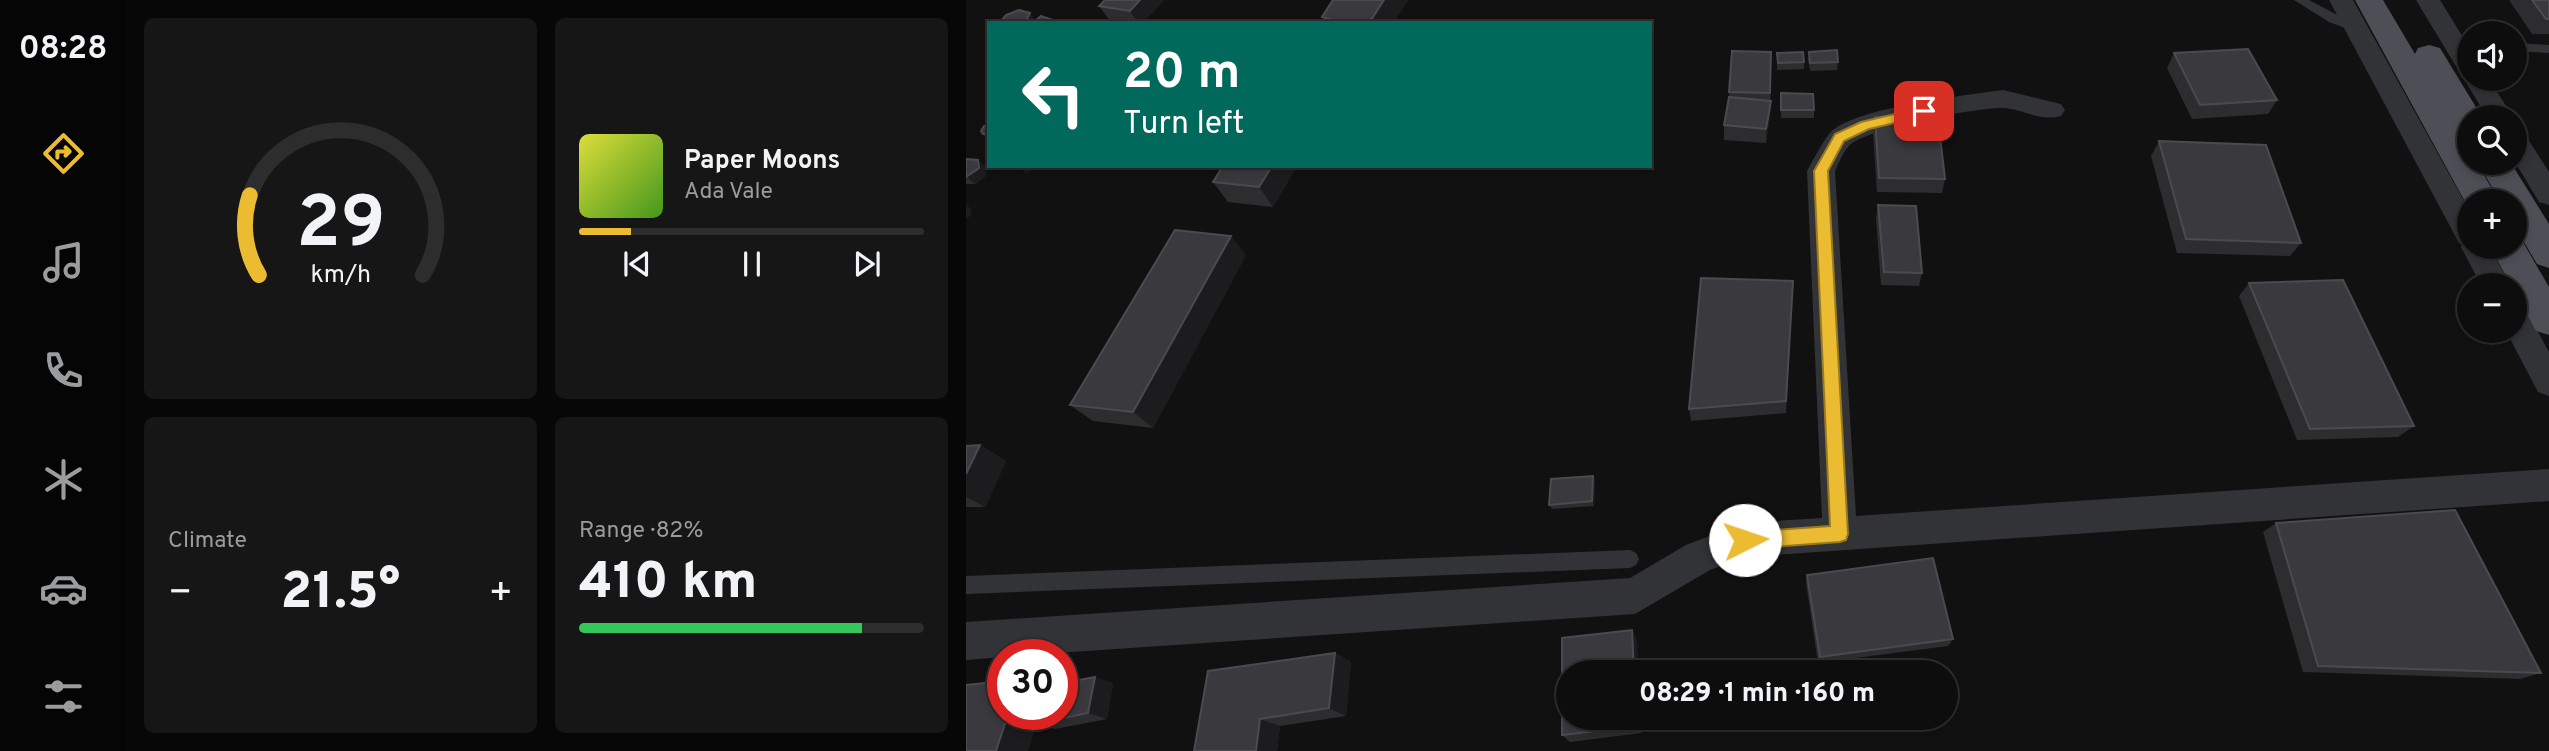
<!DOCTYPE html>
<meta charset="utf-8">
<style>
:root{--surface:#0d0d0e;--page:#161617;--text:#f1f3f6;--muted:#9a9c9e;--line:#2d2d2e;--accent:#ebbb31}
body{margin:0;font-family:Overpass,sans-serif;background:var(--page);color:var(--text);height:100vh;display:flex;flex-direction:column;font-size:26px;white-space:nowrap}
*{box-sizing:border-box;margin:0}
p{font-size:23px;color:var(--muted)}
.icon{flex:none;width:38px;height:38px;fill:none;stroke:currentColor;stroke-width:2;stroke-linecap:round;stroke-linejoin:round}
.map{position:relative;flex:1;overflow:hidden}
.side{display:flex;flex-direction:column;gap:18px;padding:18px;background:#070708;width:840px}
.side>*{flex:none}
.guide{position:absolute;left:21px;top:21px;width:665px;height:147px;border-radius:0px;box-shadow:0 4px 10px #0003,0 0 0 2px var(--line);background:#00695c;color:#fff;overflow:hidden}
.buttons{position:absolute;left:1491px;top:21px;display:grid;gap:14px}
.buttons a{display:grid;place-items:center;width:70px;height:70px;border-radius:50%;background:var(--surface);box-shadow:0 4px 10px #0003,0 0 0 2px var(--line);font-size:35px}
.speed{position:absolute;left:21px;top:639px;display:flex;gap:14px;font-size:35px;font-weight:700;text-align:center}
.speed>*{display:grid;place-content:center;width:91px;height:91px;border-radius:50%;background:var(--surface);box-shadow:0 4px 10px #0003,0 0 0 2px var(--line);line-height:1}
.speed .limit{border:10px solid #d22;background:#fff;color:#111}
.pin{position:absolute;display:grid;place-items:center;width:60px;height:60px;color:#fff;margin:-30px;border-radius:14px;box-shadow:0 4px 10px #0006}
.me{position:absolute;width:77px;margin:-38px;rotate:86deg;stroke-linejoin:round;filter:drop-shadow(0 0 5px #0008)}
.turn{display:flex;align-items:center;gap:24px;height:147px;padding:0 21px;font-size:32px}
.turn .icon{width:91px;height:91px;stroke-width:2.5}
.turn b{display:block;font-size:49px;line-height:60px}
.big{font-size:52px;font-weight:800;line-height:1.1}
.side .widget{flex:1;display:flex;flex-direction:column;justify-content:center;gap:10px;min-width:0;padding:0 24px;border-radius:10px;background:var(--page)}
.side .dial{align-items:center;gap:0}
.dial svg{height:182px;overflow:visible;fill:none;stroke:var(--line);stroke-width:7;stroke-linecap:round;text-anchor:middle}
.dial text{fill:var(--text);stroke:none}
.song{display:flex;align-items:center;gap:21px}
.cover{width:84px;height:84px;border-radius:10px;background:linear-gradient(135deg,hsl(60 70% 55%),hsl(100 70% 35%))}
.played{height:7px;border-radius:4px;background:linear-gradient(90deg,var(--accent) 15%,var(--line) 15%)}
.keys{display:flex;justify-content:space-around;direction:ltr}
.heat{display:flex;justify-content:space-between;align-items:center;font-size:38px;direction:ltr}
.charge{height:10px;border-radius:5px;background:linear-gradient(90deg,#34c759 82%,var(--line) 0)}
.side .tiles{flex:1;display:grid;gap:18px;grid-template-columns:repeat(2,1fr)}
.trip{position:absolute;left:590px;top:660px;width:402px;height:70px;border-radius:35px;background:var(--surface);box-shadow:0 4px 10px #0003,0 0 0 2px var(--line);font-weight:800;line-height:70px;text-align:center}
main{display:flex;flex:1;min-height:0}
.tab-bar{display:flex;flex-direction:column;width:126px;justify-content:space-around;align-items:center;background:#050506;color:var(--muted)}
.tab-bar .icon{width:49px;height:49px}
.tab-bar .active{color:var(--accent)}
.tab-bar b{font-size:32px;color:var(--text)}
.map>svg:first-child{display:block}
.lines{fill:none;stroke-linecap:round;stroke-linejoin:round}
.service{fill:#323337;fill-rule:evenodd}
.minor{fill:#323337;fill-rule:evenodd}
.primary{fill:#4e4f56;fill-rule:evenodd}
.wall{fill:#2d2d30}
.shaded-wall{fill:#1c1c1e}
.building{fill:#3a3a3e;stroke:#4a4b50;stroke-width:2}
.route{fill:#ebbb31;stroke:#997a20;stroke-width:2}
</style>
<main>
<nav class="tab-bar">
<b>08:28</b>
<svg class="icon active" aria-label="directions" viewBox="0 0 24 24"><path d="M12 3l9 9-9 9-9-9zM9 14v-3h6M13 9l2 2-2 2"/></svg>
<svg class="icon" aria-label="music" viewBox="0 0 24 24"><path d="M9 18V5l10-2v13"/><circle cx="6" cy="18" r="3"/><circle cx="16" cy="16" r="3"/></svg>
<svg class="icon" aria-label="phone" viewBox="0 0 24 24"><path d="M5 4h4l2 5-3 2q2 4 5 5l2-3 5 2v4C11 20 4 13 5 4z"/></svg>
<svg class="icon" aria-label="climate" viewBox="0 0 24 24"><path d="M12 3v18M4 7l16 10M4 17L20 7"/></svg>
<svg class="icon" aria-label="car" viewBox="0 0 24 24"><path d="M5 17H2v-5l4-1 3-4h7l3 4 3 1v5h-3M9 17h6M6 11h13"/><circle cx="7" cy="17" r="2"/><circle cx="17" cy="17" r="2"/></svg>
<svg class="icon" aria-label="filters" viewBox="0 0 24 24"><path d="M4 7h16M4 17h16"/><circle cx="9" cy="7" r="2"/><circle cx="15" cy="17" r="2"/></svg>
</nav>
<section class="side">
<div class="tiles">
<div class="widget dial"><svg viewBox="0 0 100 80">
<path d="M14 69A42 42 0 1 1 86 69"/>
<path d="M14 69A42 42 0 0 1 10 34" stroke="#ebbb31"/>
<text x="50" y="56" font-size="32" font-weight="700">29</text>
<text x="50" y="72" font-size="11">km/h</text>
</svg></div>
<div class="widget">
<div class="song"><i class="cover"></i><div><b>Paper Moons</b><p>Ada Vale</p></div></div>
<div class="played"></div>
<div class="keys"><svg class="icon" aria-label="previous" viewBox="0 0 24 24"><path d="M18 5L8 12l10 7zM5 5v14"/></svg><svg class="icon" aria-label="pause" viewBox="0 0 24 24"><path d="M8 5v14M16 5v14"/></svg><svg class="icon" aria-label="next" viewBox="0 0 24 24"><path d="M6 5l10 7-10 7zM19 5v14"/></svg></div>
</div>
<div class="widget"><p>Climate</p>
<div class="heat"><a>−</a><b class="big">21.5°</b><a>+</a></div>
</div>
<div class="widget"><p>Range · 82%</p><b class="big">410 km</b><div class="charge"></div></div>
</div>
</section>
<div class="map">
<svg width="1583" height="751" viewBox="0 0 1583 751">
<rect width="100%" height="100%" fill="#111112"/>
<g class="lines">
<g class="service">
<path d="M1328,0H1343L1396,28L1390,32L1363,22Z"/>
<path d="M1549,43L1583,45V53L1549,51Z"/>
<path d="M664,550L670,553L673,559L670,565L664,568L0,594V576Z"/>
</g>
<g class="minor">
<path d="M1363,0H1387L1503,210V247H1523L1545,285H1515L1495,247L1496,244L1493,243Z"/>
<path d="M1450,0H1474L1503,47V79H1523L1547,117H1521L1498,79L1501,75L1494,73Z"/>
<path d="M1037,90L1095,104L1099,110L1095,116C1075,122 1057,109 1037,108C1011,107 905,128 885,144C878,149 873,163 869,171L890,516L1583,469V501L779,557L744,570L669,614L75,654H37V657L0,660V622L664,578L720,545L779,523L856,518L841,171C848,159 855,144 864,133C885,108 1002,95 1037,90Z"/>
<path d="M1549,131L1558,133L1583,172V205L1573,202L1549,162Z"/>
<path d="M1549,307L1560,310L1583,352V396L1572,392L1540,331H1549Z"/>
</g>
<g class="primary">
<path d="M1389,0H1417L1449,54L1452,48L1463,45L1474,48L1516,117H1503V133L1492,130L1503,149V163H1511L1533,201H1503V209Z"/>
<path d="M1512,163H1545L1583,224V268L1571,264L1549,227V201H1534Z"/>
<path d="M1549,235L1554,237L1583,287V335L1570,331L1549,292V285H1545L1524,247H1549Z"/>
</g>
</g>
<g class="wall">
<path d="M198,0L177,23H153L144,21L133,6Z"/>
<path d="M367,0H442L427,23H359L356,17Z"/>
<path d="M1543,0H1583V34H1566Z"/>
<path d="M805,52L804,115L800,143L758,140V125L763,97V92Z"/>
<path d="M843,52L872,62L871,70L844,71L842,59Z"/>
<path d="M811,53L838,62V69L811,70Z"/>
<path d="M1208,53L1311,100L1302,114L1226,119L1201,68Z"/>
<path d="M815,93L848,110V118H815Z"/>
<path d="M909,118L979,179L976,193L911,192L907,132Z"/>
<path d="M1193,141L1335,243L1324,256L1211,253L1185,156Z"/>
<path d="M0,159L20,167V176L9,184H0Z"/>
<path d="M257,166H331L307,207L262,202L247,182Z"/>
<path d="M912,205L956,273L953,286L915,285L910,219Z"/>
<path d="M280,255L187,428L127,421L104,405Z"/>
<path d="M827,281L820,413L725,421L723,409Z"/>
<path d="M1283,283L1448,426L1432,437L1331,440L1273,296Z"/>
<path d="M14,445L40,461L19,507H0V446Z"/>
<path d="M629,481L628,506L586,509L583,505Z"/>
<path d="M1310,523L1575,673L1554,679L1337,672L1297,532Z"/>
<path d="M841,575L987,639L982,646L852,663L840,583Z"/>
<path d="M666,630L671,640L672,672H602V718H675L676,733L604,742L596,735V638Z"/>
<path d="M369,653L385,662L380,716L314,726L311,751H228Z"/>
<path d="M147,683L141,719L89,729L37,714Z"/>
</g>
<g class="shaded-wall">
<path d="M174,0H198L177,23H172L164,11Z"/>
<path d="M418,0H442L427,23H403Z"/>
<path d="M64,13L70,21L69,23H57Z"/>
<path d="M805,101L804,115L800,143V129Z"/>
<path d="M12,160L20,167V176L9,184L1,177Z"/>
<path d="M53,166H76L60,173Z"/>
<path d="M306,166H331L307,207L293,187Z"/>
<path d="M0,204L6,210L4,216L0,219Z"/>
<path d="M265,236L280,255L187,428L167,412Z"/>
<path d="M14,445L40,461L19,507L0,497V474Z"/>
<path d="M627,476L629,481L628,506L626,501Z"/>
<path d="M666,630L671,640L672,672H668Z"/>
<path d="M369,653L385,662L380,716L363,708Z"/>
<path d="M129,677L147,683L141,719L122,713Z"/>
<path d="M42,714H74L62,751H30Z"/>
<path d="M670,718H675L676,733L671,726Z"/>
<path d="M294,719L314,726L311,751H290Z"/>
</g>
<g class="building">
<path d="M139,0H174L164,11L133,6Z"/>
<path d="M367,0H418L403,23H363L366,20L356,17Z"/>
<path d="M1566,0H1583V19H1580Z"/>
<path d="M53,10L64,13L60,21L57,23H35V21L40,15Z"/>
<path d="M75,16L87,20L83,23H67Z"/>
<path d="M1282,49L1311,100L1234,105L1208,53Z"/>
<path d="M871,50L872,62L844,63L843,52Z"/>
<path d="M766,51L805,52L804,93L763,92Z"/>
<path d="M837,52L838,62L812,63L811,53Z"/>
<path d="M815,93L847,94L848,110H815Z"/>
<path d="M763,97L805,101L800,129L758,125Z"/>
<path d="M909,117L972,119L979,179L913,178Z"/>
<path d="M23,124V135L17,134L15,131L18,126Z"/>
<path d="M1193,141L1300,145L1335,243L1220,239Z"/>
<path d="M0,159L12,160L13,168L0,177Z"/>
<path d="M257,166H306L293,187L247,182Z"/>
<path d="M912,205L950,206L956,273L918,272Z"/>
<path d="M209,230L265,236L167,412L104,405Z"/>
<path d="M735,278L827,281L820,401L723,409Z"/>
<path d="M1377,280L1448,426L1344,429L1283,283Z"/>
<path d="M14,445L0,474V446Z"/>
<path d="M627,476L626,501L583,505L585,479Z"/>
<path d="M1489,510L1575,673L1352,666L1310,523Z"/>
<path d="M967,558L987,639L854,657L841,575Z"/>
<path d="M666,630L668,672H602V718H670L671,726L596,735V638Z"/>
<path d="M369,653L363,708L294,719L290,751H228L242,671Z"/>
<path d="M129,677L122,713L69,724L71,714H96V683Z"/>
<path d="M37,681V714H42L30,751H0V685Z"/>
</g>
<path class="route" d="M958,107L965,111L963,115L903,129L878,141L862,171L882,534L880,540L874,542L779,549L772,546L770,540L772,534L779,532L864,526L848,171L869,134L895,122Z"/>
</svg>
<div class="buttons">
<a><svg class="icon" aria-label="sound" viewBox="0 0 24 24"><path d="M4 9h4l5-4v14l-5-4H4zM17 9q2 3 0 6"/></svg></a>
<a><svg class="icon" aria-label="search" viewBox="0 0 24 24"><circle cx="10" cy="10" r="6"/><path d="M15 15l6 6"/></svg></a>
<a>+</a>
<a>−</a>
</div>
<div class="speed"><div class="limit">30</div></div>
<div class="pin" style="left:958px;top:111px;background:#d93025"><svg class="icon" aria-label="arrive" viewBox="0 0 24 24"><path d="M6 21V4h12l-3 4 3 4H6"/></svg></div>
<svg class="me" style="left:779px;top:540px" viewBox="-20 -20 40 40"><circle r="19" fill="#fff"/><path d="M0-13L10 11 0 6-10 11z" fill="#ebbb31"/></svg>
<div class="trip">08:29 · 1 min · 160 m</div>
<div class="guide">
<div class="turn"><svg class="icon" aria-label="left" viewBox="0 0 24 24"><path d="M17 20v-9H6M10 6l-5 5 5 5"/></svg><div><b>20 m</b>Turn left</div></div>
</div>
</div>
</main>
